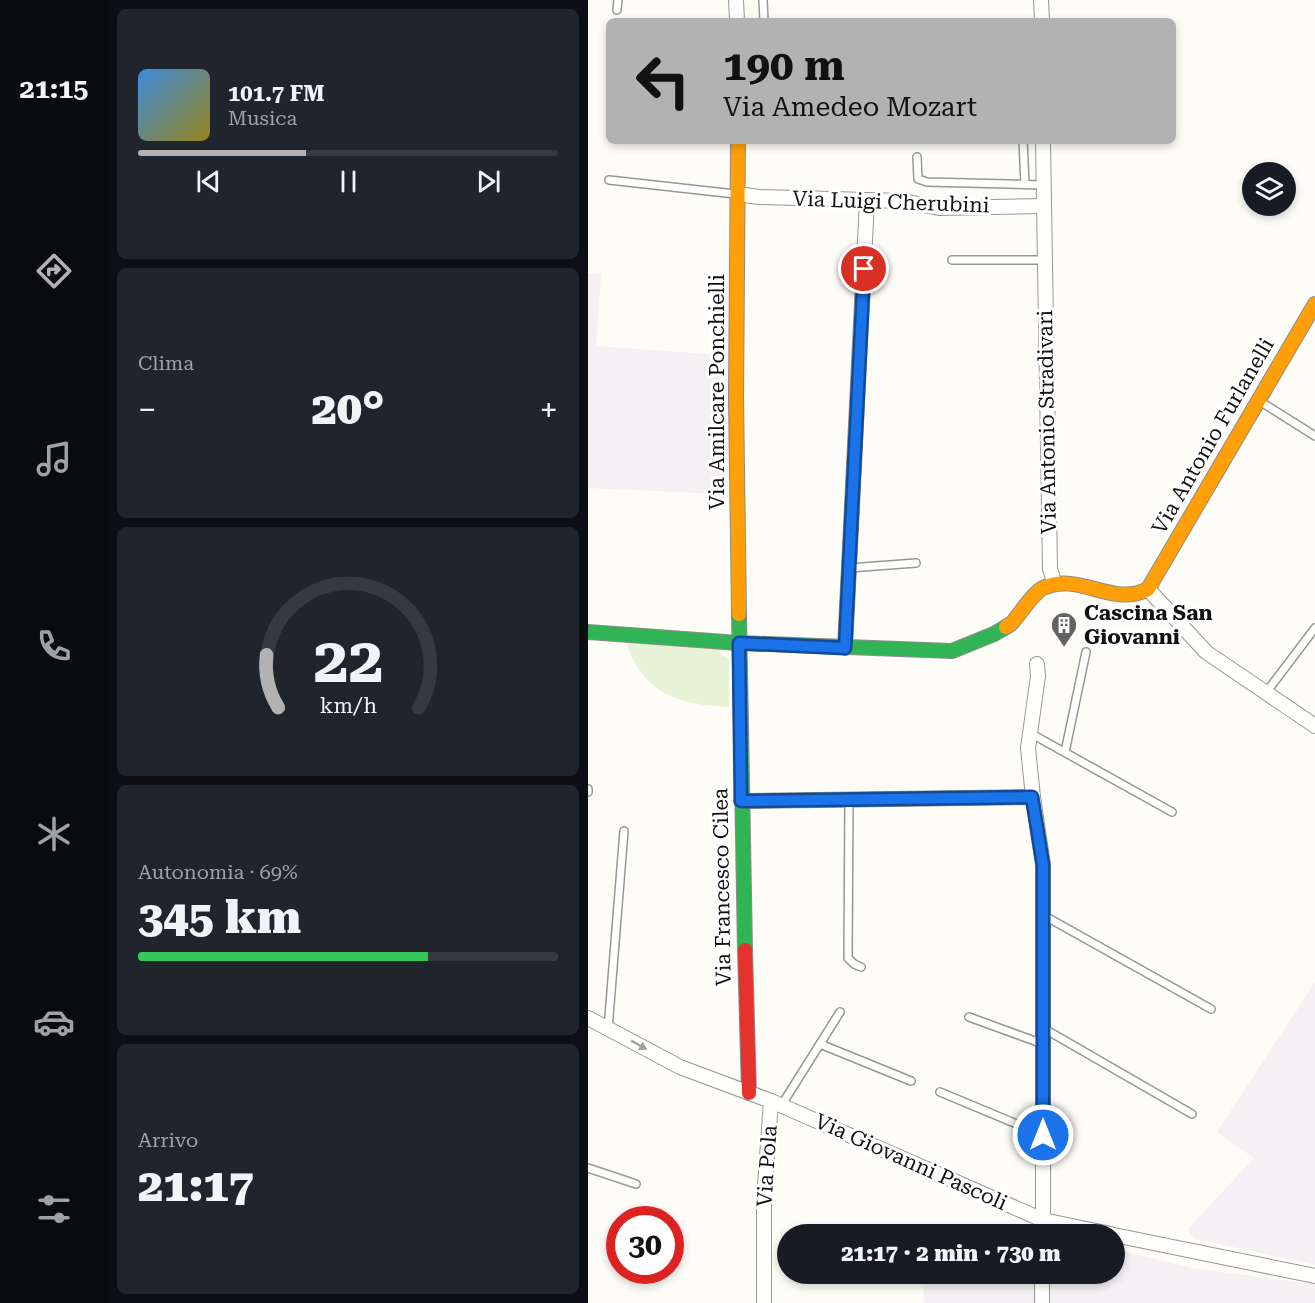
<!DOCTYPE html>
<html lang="it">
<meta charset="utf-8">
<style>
:root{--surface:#171b24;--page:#20242c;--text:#f1f3f6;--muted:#9ea1a6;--line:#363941;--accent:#b2b2b3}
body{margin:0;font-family:"Roboto Serif",serif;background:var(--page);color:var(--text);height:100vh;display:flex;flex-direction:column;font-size:22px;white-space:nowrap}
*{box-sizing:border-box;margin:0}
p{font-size:20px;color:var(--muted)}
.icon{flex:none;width:33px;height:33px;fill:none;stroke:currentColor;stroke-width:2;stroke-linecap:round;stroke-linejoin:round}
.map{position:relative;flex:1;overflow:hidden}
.panel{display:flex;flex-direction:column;gap:9px;padding:9px;background:#0d0f14;width:480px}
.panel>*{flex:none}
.banner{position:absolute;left:18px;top:18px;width:570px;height:126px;border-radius:9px;box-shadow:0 3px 9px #0003;background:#b2b2b3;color:#111;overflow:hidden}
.controls{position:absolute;left:654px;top:162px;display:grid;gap:12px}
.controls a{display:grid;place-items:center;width:54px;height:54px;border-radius:50%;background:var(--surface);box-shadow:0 3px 9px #0003;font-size:30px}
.speed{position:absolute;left:18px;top:1206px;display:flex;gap:12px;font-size:30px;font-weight:700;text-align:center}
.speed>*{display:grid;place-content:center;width:78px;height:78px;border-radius:50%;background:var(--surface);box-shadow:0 3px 9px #0003;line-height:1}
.speed .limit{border:9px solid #d22;background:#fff;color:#111}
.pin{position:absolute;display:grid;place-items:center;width:51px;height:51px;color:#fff;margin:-26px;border:3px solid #fff;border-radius:50%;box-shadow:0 2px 6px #0007}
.me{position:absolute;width:66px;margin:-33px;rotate:0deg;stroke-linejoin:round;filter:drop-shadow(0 0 4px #0008)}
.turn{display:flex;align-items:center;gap:21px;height:126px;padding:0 18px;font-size:27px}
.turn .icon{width:78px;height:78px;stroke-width:2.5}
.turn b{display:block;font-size:42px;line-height:51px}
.big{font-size:45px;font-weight:800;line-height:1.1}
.panel .widget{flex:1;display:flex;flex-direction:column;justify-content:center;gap:9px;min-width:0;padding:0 21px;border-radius:9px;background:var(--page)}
.panel .dial{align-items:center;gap:0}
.dial svg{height:156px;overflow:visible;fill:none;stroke:var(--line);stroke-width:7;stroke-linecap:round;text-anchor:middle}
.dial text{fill:var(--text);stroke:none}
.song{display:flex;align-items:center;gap:18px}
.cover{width:72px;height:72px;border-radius:9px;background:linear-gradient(135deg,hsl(210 70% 55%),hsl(50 70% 35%))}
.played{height:6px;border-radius:3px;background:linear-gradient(90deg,var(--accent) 40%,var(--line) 40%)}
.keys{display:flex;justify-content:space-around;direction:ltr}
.heat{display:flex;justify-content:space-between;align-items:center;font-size:33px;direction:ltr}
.charge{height:9px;border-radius:4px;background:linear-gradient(90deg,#34c759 69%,var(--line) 0)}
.trip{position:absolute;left:189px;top:1224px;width:348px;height:60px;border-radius:30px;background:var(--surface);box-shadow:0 3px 9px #0003;font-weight:800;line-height:60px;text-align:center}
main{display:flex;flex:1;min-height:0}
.menu{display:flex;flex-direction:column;width:108px;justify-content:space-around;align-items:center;background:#090b0e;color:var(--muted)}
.menu .icon{width:42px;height:42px}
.menu .active{color:var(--accent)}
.menu b{font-size:27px;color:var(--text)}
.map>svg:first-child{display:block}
.industrial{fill:#f5f0f3}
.green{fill:#e7f3d7}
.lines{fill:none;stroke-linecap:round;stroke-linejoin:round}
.lane-casing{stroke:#979795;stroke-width:10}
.street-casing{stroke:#979795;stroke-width:16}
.fast-casing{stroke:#8e8d8b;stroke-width:16}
.slow-casing{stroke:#8e8d8b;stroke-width:16}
.jam-casing{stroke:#8e8d8b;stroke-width:16}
.lane{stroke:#fffffe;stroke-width:7}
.street{stroke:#fffffe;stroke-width:14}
.fast{stroke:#30b455;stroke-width:14}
.slow{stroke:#ff9f0a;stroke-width:14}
.jam{stroke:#e5322d;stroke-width:14}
.oneway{fill:#a0a09f}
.route-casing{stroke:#114b97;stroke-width:15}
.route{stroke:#1a73e8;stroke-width:10}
.labels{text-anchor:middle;stroke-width:6;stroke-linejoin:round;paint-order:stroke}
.street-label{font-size:21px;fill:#111;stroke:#fff}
.poi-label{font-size:21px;font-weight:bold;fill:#111;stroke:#fff;text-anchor:start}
</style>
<main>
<nav class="menu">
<b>21:15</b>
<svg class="icon active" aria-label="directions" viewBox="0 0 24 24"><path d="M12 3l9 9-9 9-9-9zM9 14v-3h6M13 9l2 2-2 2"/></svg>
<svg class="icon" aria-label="music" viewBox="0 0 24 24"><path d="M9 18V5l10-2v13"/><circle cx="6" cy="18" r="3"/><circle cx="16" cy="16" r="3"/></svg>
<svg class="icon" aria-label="phone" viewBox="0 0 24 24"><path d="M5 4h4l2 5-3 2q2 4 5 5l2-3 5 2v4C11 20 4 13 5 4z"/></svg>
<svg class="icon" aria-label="climate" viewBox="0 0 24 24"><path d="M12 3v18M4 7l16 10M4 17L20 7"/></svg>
<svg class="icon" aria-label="car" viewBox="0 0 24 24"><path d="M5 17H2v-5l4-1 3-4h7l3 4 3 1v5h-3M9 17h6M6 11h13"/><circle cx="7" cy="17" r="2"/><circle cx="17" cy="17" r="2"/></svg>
<svg class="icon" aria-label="filters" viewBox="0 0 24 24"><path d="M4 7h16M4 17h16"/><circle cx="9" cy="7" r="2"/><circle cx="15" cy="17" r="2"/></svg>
</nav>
<section class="panel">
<div class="widget">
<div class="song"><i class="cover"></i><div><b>101.7 FM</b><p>Musica</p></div></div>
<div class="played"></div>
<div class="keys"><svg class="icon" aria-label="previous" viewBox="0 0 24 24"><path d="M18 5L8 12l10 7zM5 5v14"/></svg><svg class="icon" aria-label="pause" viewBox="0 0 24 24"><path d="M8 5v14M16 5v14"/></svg><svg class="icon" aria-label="next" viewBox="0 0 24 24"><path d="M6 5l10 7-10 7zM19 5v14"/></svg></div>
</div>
<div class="widget"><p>Clima</p>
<div class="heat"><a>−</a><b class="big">20°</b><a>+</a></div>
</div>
<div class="widget dial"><svg viewBox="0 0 100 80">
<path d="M14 69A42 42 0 1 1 86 69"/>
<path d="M14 69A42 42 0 0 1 8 42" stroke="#b2b2b3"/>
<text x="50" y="56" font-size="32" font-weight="700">22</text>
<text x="50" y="72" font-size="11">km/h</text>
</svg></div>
<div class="widget"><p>Autonomia · 69%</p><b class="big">345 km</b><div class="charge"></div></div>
<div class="widget"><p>Arrivo</p><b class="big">21:17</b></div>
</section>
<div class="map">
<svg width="727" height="1303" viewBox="0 0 727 1303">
<rect width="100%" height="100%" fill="#fdfcf7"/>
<g class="industrial">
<path d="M0,273L13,274L8,346L134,355L132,494L0,488Z"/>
<path d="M727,982V1265L608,1239L599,1230L666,1158L629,1132Z"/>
<path d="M527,1249L604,1268L727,1284V1303H460V1274H526Z"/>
<path d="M336,1274H449V1303H335Z"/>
</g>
<path class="green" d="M38,642L130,648L134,655L141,659V707C91,705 55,694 38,642Z"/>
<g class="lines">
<g class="lane-casing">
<g id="lane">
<path d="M175,0L176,21"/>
<path d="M29,10L30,0"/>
<path d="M435,141L437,184"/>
<path d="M329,157L330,179L339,182L455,185"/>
<path d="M21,180L147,194"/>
<path d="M364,260H456"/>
<path d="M673,402L727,436"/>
<path d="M261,568L328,563"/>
<path d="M677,694L727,628"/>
<path d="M442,733L584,812"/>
<path d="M477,752L498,652"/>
<path d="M0,792V789"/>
<path d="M261,800L260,958L266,964L273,967"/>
<path d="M455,915L623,1009"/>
<path d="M381,1017L455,1044"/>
<path d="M455,1028L604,1114"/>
<path d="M20,1029L36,831"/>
<path d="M232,1044L323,1081"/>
<path d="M352,1092L455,1135"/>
<path d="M193,1106L252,1012"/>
<path d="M0,1168L48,1184"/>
</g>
</g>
<g class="street-casing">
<g id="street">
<path d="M148,0L149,21"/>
<path d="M453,0L454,21"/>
<path d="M455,141L462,569L467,584"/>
<path d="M150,194L171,197L315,201L351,208L455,206"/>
<path d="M560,589L618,652L727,726"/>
<path d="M257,648L279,200"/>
<path d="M449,664L450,676L440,748L445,797L455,865V1234"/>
<path d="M153,801L445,797"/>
<path d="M0,1018L92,1067L183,1101L455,1220L523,1234"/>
<path d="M526,1235L727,1276"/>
<path d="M176,1303V1199L183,1101"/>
<path d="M454,1303V1274"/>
</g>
</g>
<g class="fast-casing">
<g id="fast">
<path d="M151,614L157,950"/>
<path d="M0,632L151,643L364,651L406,634L418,627"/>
</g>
</g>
<g class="slow-casing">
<g id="slow">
<path d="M150,141L148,397L151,614"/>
<path d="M418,627L424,623C431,615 446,592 455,588C490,571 525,608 560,589L727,304"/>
</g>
</g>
<g class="jam-casing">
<path id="jam" d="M157,950L161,1093"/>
</g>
<use href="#lane" class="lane"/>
<use href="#street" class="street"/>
<use href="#fast" class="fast"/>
<use href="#slow" class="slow"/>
<use href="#jam" class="jam"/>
</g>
<defs><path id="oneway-solid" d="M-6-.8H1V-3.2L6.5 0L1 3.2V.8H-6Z" transform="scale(1.5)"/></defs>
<use class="oneway" href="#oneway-solid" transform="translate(51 1045) rotate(29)"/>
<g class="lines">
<g class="route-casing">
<path id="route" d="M276,269L257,648L151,643L153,801L444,797L455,865V1135"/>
</g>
<use href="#route" class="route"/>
</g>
<defs>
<g id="building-pin" transform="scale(1.35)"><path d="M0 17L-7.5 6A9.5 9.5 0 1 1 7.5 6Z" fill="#646362" stroke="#fff"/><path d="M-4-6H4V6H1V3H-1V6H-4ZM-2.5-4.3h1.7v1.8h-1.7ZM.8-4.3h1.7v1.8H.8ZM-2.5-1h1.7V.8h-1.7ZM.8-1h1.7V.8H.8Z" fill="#fff"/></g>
</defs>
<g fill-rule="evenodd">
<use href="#building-pin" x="476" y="625"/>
</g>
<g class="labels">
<g class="street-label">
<text transform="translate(303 202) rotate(2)" y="7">Via Luigi Cherubini</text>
<text transform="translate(129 392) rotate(-90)" y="7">Via Amilcare Ponchielli</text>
<text transform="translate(459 422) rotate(-91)" y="7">Via Antonio Stradivari</text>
<text transform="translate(625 436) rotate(-60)" y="7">Via Antonio Furlanelli</text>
<text transform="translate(134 887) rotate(-91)" y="7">Via Francesco Cilea</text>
<text transform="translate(323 1162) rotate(24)" y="7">Via Giovanni Pascoli</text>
<text transform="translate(179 1166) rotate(-86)" y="7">Via Pola</text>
</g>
<g class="poi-label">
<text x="496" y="620">Cascina San<tspan x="496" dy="24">Giovanni</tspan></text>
</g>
</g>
</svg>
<div class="controls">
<a><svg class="icon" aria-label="layers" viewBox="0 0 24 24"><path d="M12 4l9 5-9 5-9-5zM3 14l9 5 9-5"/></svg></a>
</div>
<div class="speed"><div class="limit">30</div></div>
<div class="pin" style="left:276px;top:269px;background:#d93025"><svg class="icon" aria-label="arrive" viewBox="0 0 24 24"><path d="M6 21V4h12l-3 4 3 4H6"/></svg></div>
<svg class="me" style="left:455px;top:1135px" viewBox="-20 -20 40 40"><circle r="17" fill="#1a73e8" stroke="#fff" stroke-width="3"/><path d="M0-11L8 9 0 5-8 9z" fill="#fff"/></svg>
<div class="trip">21:17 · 2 min · 730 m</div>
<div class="banner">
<div class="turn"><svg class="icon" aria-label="left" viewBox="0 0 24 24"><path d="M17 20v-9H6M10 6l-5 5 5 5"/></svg><div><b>190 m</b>Via Amedeo Mozart</div></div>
</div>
</div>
</main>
